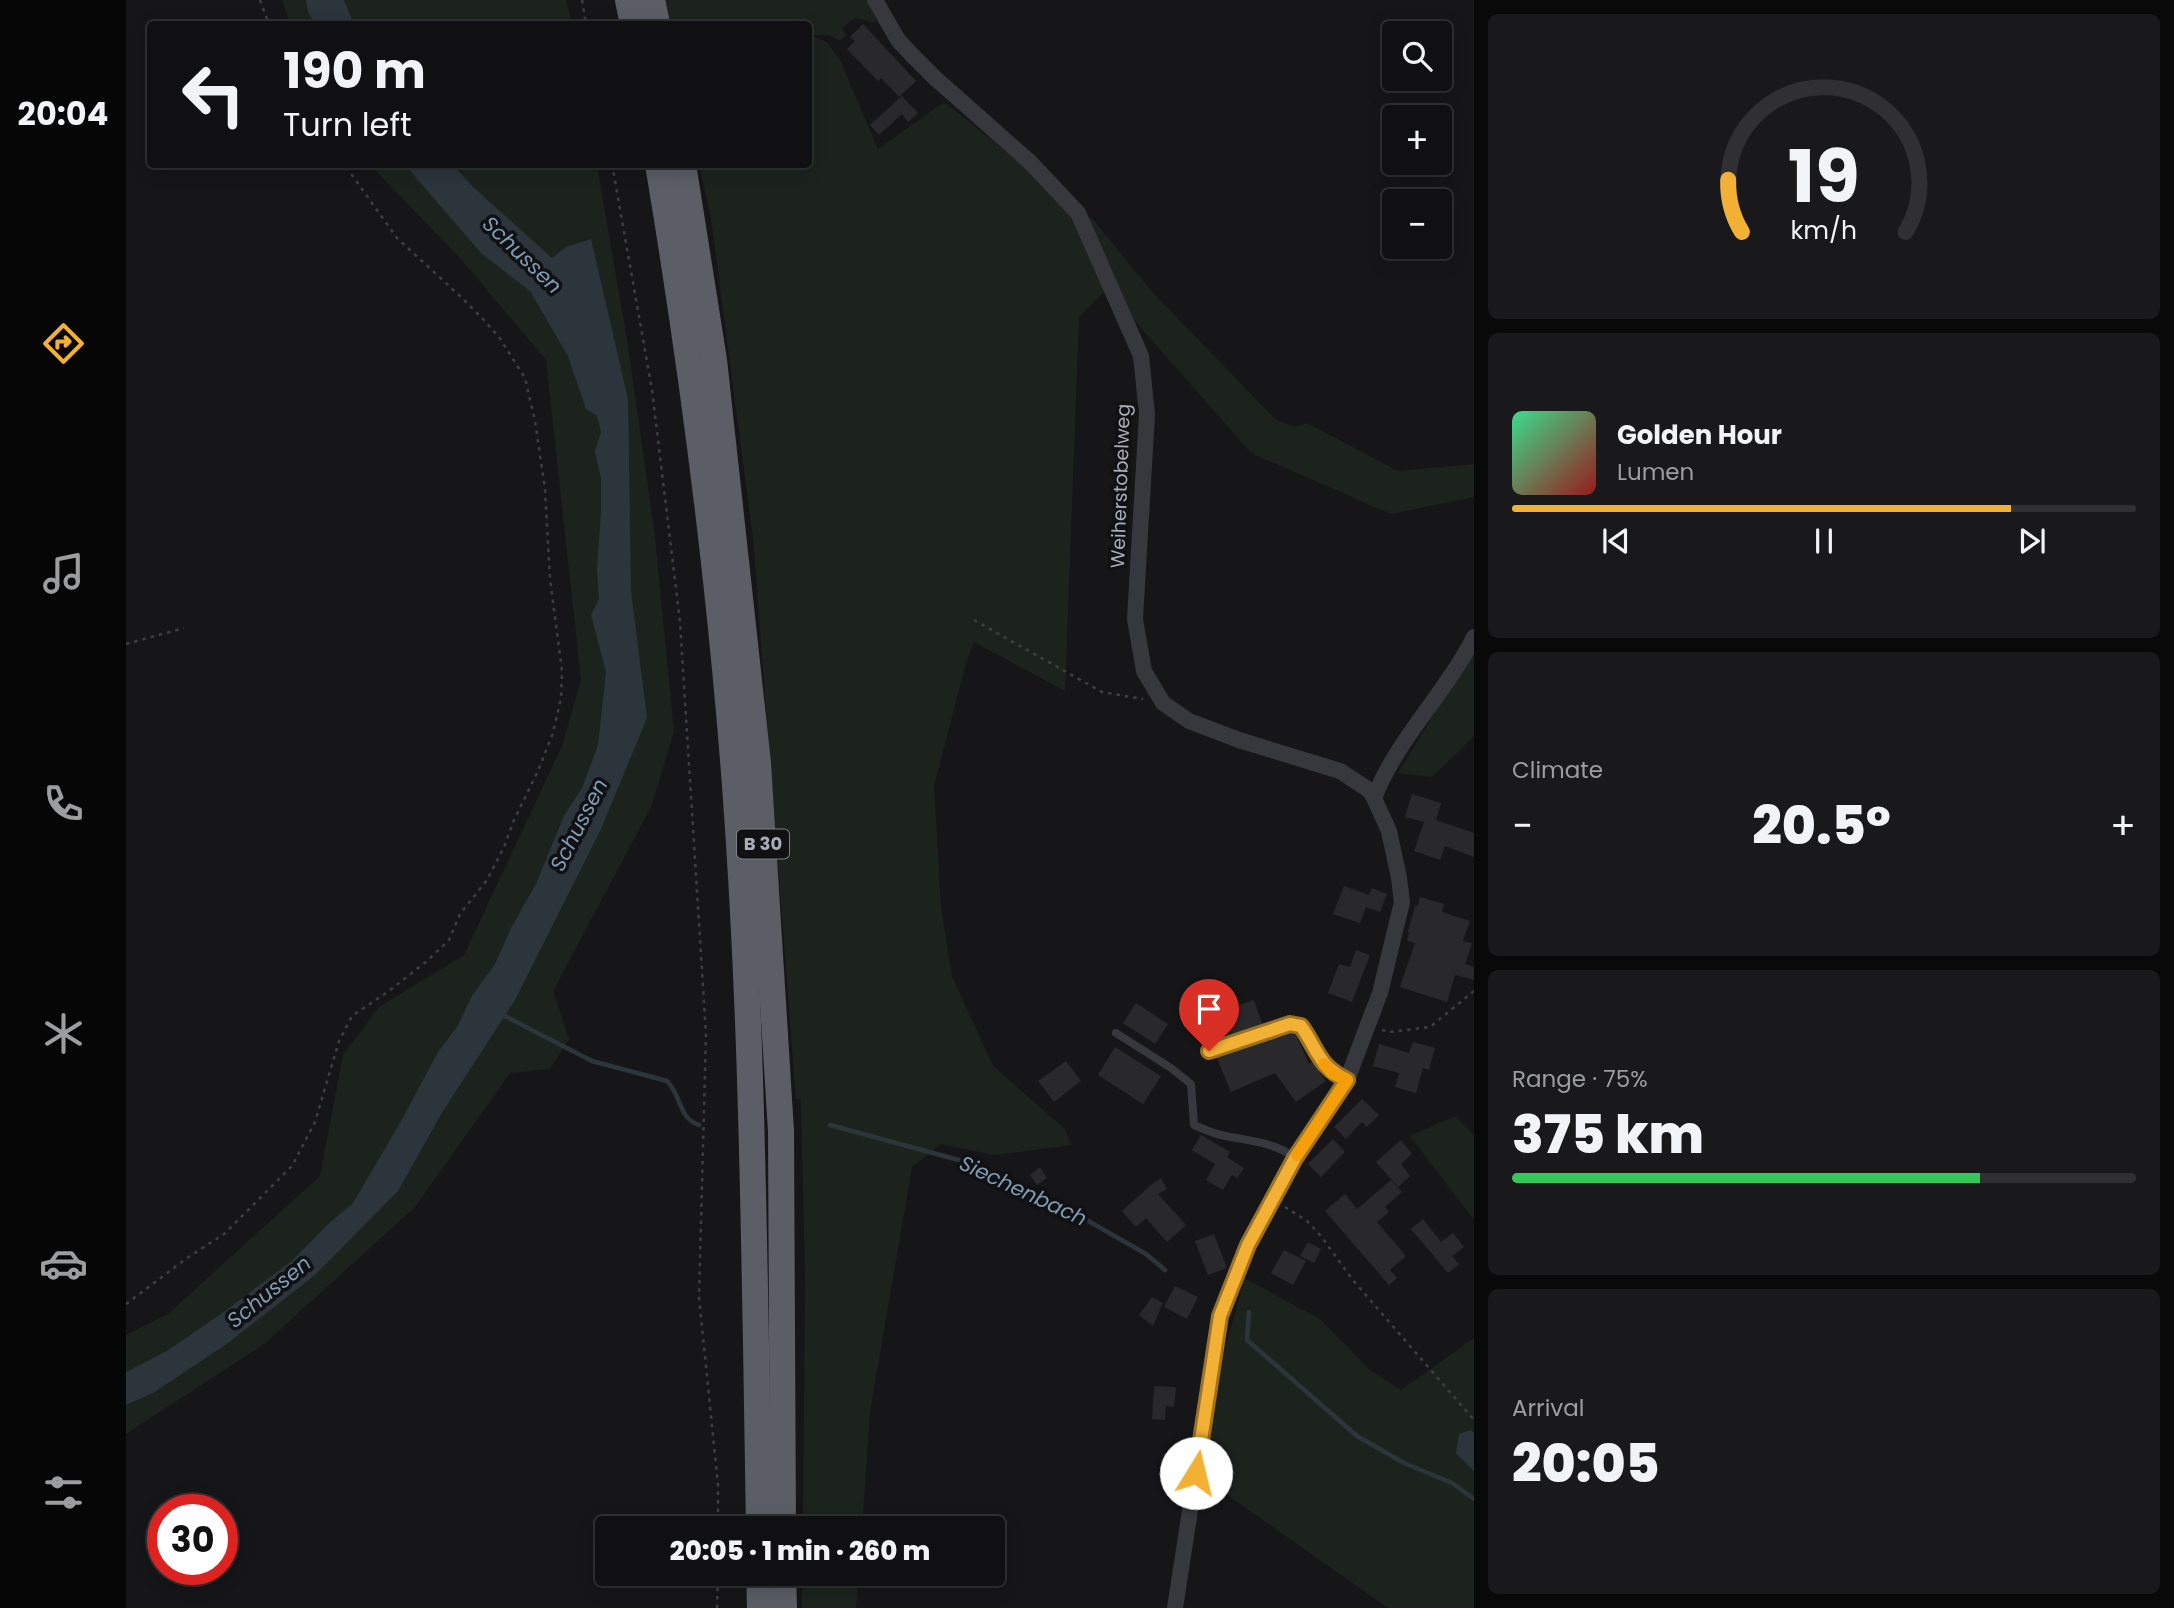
<!DOCTYPE html>
<meta charset="utf-8">
<style>
:root{--surface:#101012;--page:#19191b;--text:#f1f3f6;--muted:#9c9d9f;--line:#303032;--accent:#f2b134}
body{margin:0;font-family:Poppins,sans-serif;background:var(--page);color:var(--text);height:100vh;display:flex;flex-direction:column;font-size:26px;white-space:nowrap}
*{box-sizing:border-box;margin:0}
p{font-size:23px;color:var(--muted)}
.icon{flex:none;width:38px;height:38px;fill:none;stroke:currentColor;stroke-width:2;stroke-linecap:round;stroke-linejoin:round}
.map{position:relative;flex:1;overflow:hidden}
.panel{display:flex;flex-direction:column;gap:14px;padding:14px;background:#09090a;width:700px}
.panel>*{flex:none}
.hud{position:absolute;left:21px;top:21px;width:665px;height:147px;border-radius:7px;box-shadow:0 4px 18px #0003,0 0 0 2px var(--line);background:#101012;color:var(--text);overflow:hidden}
.tools{position:absolute;left:1256px;top:21px;display:grid;gap:14px}
.tools a{display:grid;place-items:center;width:70px;height:70px;border-radius:7px;background:var(--surface);box-shadow:0 4px 18px #0003,0 0 0 2px var(--line);font-size:35px}
.speed{position:absolute;left:21px;top:1494px;display:flex;gap:14px;font-size:35px;font-weight:700;text-align:center}
.speed>*{display:grid;place-content:center;width:91px;height:91px;border-radius:50%;background:var(--surface);box-shadow:0 4px 18px #0003,0 0 0 2px var(--line);line-height:1}
.speed .limit{border:10px solid #d22;background:#fff;color:#111}
.pin{position:absolute;display:grid;place-items:center;width:60px;height:60px;color:#fff;margin:-72px -30px;border-radius:50% 50% 50% 0;rotate:-45deg;box-shadow:0 0 7px #0007}
.pin .icon{rotate:45deg}
.me{position:absolute;width:77px;margin:-38px;rotate:9deg;stroke-linejoin:round;filter:drop-shadow(0 0 5px #0008)}
.turn{display:flex;align-items:center;gap:24px;height:147px;padding:0 21px;font-size:32px}
.turn .icon{width:91px;height:91px;stroke-width:2.5}
.turn b{display:block;font-size:49px;line-height:60px}
.big{font-size:52px;font-weight:800;line-height:1.1}
.panel .tile{flex:1;display:flex;flex-direction:column;justify-content:center;gap:10px;min-width:0;padding:0 24px;border-radius:10px;background:var(--page)}
.panel .dial{align-items:center;gap:0}
.dial svg{height:182px;overflow:visible;fill:none;stroke:var(--line);stroke-width:7;stroke-linecap:round;text-anchor:middle}
.dial text{fill:var(--text);stroke:none}
.song{display:flex;align-items:center;gap:21px}
.cover{width:84px;height:84px;border-radius:10px;background:linear-gradient(135deg,hsl(150 70% 55%),hsl(0 70% 35%))}
.played{height:7px;border-radius:4px;background:linear-gradient(90deg,var(--accent) 80%,var(--line) 80%)}
.keys{display:flex;justify-content:space-around;direction:ltr}
.heat{display:flex;justify-content:space-between;align-items:center;font-size:38px;direction:ltr}
.charge{height:10px;border-radius:5px;background:linear-gradient(90deg,#34c759 75%,var(--line) 0)}
.trip{position:absolute;left:469px;top:1516px;width:410px;height:70px;border-radius:7px;background:var(--surface);box-shadow:0 4px 18px #0003,0 0 0 2px var(--line);font-weight:800;line-height:70px;text-align:center}
main{display:flex;flex:1;min-height:0}
.dock{display:flex;flex-direction:column;width:126px;justify-content:space-around;align-items:center;background:#060607;color:var(--muted)}
.dock .icon{width:49px;height:49px}
.dock .on{color:var(--accent)}
.dock b{font-size:32px;color:var(--text)}
.map>svg:first-child{display:block}
.green{fill:#1c231d}
.water{fill:#2c353c}
.lines{fill:none;stroke-linecap:round;stroke-linejoin:round}
.stream{stroke:#2c353c;stroke-width:4.5}
.building{fill:#29292c}
.path{stroke:#3d3f44;stroke-width:2.5;stroke-dasharray:3.5 5;stroke-linecap:butt}
.service{stroke:#37383d;stroke-width:8}
.minor{stroke:#37383d;stroke-width:16}
.trunk{stroke:#5b5e65;stroke-width:26}
.route-casing{stroke:#9d7322;stroke-width:18}
.route{stroke:#f2b134;stroke-width:12}
.slow{stroke:#f59e0b;stroke-width:12}
.labels{text-anchor:middle;stroke-width:7;stroke-linejoin:round;paint-order:stroke}
.shield{fill:#111113;stroke:#7b7e86;stroke-width:2}
.shield-label{font-size:18px;font-weight:bold;fill:#a8adb8}
.street-label{font-size:19px;fill:#a8adb8;stroke:#111113}
.water-label{font-size:21px;font-style:italic;fill:#7f9bb3;stroke:#111113}
</style>
<main>
<nav class="dock">
<b>20:04</b>
<svg class="icon on" aria-label="directions" viewBox="0 0 24 24"><path d="M12 3l9 9-9 9-9-9zM9 14v-3h6M13 9l2 2-2 2"/></svg>
<svg class="icon" aria-label="music" viewBox="0 0 24 24"><path d="M9 18V5l10-2v13"/><circle cx="6" cy="18" r="3"/><circle cx="16" cy="16" r="3"/></svg>
<svg class="icon" aria-label="phone" viewBox="0 0 24 24"><path d="M5 4h4l2 5-3 2q2 4 5 5l2-3 5 2v4C11 20 4 13 5 4z"/></svg>
<svg class="icon" aria-label="climate" viewBox="0 0 24 24"><path d="M12 3v18M4 7l16 10M4 17L20 7"/></svg>
<svg class="icon" aria-label="car" viewBox="0 0 24 24"><path d="M5 17H2v-5l4-1 3-4h7l3 4 3 1v5h-3M9 17h6M6 11h13"/><circle cx="7" cy="17" r="2"/><circle cx="17" cy="17" r="2"/></svg>
<svg class="icon" aria-label="filters" viewBox="0 0 24 24"><path d="M4 7h16M4 17h16"/><circle cx="9" cy="7" r="2"/><circle cx="15" cy="17" r="2"/></svg>
</nav>
<div class="map">
<svg width="1348" height="1608" viewBox="0 0 1348 1608">
<rect width="100%" height="100%" fill="#161618"/>
<g class="green">
<path d="M156,0H440L446,24H164Z"/>
<path d="M536,0H741L751,23L729,18L716,28L720,35L714,41L703,35H684L701,42L714,60L752,149L818,102L902,169L945,217L966,218L1027,293L1150,420L1168,427L1181,423L1272,471L1348,464V497L1265,514L1125,453L981,289L953,317L939,691L848,642L840,663L808,786L815,908L826,976L867,1066L939,1129L945,1145L868,1155L815,1144L786,1167L744,1412L736,1528H677L679,1277L675,1099H670L627,538L585,218L573,165L682,164V24H541Z"/>
<path d="M244,165H471L502,346L529,537L548,732L525,807L427,991L443,1039L424,1069L384,1073L289,1207L138,1344L0,1434V1335L42,1314L194,1176L217,1055L253,1007L338,955L436,746L455,680L420,360L335,259Z"/>
<path d="M1348,649V736L1306,777L1272,773Z"/>
<path d="M1329,1116L1348,1135V1220L1284,1136Z"/>
<path d="M1118,1278L1194,1319L1244,1370L1275,1390L1348,1338V1608H1262L1100,1494L1075,1486C1082,1438 1088,1388 1101,1341C1107,1319 1114,1300 1118,1278Z"/>
<path d="M676,1573H733L730,1608H676Z"/>
</g>
<g class="water">
<path d="M180,0H218L228,24H189L182,12Z"/>
<path d="M279,165H327L348,188L426,258L440,247L465,239L502,399L505,591L521,718L475,829L389,1000L317,1111L272,1191L189,1275L102,1343L27,1393L0,1405V1372L41,1351L95,1314L167,1260L201,1225L227,1203L274,1123L312,1052L331,1027L346,996L369,964L386,926L410,884L438,816L457,786L472,745L480,672L465,615L473,599L471,569L475,512V479L469,451L475,432L471,416L460,409L442,356L404,291L356,254Z"/>
<path d="M1345,1430L1348,1433V1471L1330,1453L1333,1434Z"/>
</g>
<g class="lines">
<g class="stream">
<path d="M375,1014L466,1061L541,1081C556,1096 552,1118 573,1125"/>
<path d="M704,1125L840,1162L945,1211L1020,1254L1039,1270"/>
<path d="M1123,1312L1121,1340L1231,1436L1278,1463L1326,1483L1348,1499"/>
</g>
</g>
<g class="building">
<path d="M737,24L790,81L773,97L755,78L752,81L721,49L729,41L724,37Z"/>
<path d="M776,96L792,113L782,122L776,114L753,135L744,125Z"/>
<path d="M1286,794L1315,803L1310,820L1348,833V857L1319,846L1314,860L1288,851L1298,822L1279,817Z"/>
<path d="M1218,886L1243,895L1246,888L1261,894L1254,912L1240,907L1234,923L1207,914Z"/>
<path d="M1294,897L1318,904L1316,912L1344,921L1337,941L1346,943L1339,964L1348,967V980L1329,975L1321,1002L1274,987L1289,943L1281,941L1283,933L1282,932L1289,906H1292Z"/>
<path d="M1230,950L1244,955L1226,1002L1202,993L1213,964L1224,967Z"/>
<path d="M1128,1000L1137,1026L1106,1036L1097,1010Z"/>
<path d="M1010,1003L1042,1024L1029,1044L997,1023Z"/>
<path d="M1169,1032L1183,1064L1186,1062L1200,1081L1170,1102L1149,1073L1105,1092L1090,1056L1151,1035L1153,1038Z"/>
<path d="M1287,1042L1309,1048L1303,1070L1297,1068L1290,1093L1269,1087L1273,1073L1247,1066L1253,1044L1283,1053Z"/>
<path d="M989,1047L1035,1076L1017,1104L972,1075Z"/>
<path d="M940,1061L955,1081L928,1102L912,1081Z"/>
<path d="M1236,1099L1253,1115L1241,1127L1236,1122L1220,1139L1208,1127Z"/>
<path d="M1075,1135L1104,1152L1101,1157L1118,1168L1111,1178L1106,1175L1097,1190L1080,1180L1089,1164L1066,1150Z"/>
<path d="M1207,1139L1219,1152L1195,1177L1182,1164Z"/>
<path d="M1275,1140L1286,1154L1275,1164L1284,1176L1272,1187L1250,1162Z"/>
<path d="M914,1167L921,1178L911,1185L904,1175Z"/>
<path d="M1035,1178L1041,1189L1032,1194L1060,1225L1041,1242L1020,1218L1010,1227L996,1211L1026,1184Z"/>
<path d="M1265,1180L1276,1192L1259,1207L1263,1212L1251,1222L1280,1256L1264,1270L1271,1278L1263,1285L1199,1211L1219,1194L1231,1209Z"/>
<path d="M1297,1219L1315,1242L1327,1233L1338,1247L1326,1256L1333,1264L1322,1273L1285,1229Z"/>
<path d="M1088,1234L1101,1268L1082,1275L1069,1241Z"/>
<path d="M1182,1242L1195,1249L1188,1263L1174,1256Z"/>
<path d="M1158,1250L1180,1261L1167,1285L1145,1273Z"/>
<path d="M1049,1286L1072,1297L1061,1319L1038,1307Z"/>
<path d="M1026,1297L1037,1303L1027,1326L1013,1315Z"/>
<path d="M1028,1386L1050,1387L1048,1407L1040,1406L1039,1420L1026,1419Z"/>
</g>
<g class="lines">
<g class="path">
<path d="M134,0L143,24"/>
<path d="M456,0L460,24"/>
<path d="M486,164L526,390L554,622L580,1034L573,1297L592,1485V1528"/>
<path d="M848,620L976,692L1017,699"/>
<path d="M0,644L58,628"/>
<path d="M1256,1030L1264,1032L1304,1027L1348,991"/>
<path d="M1159,1207L1181,1221L1195,1236L1226,1279L1348,1420"/>
<path d="M0,1304L61,1258L98,1234L166,1166L189,1122L213,1041L226,1016L263,991L301,961L323,940L334,914L361,880L378,847L388,820L412,771L427,733L435,698L436,671L424,579L419,489L409,421L399,378L373,337L357,319L335,297L271,238L218,164"/>
<path d="M591,1608L592,1573"/>
</g>
<g class="service">
<path d="M990,1033L1045,1068L1065,1084L1068,1125C1077,1129 1086,1133 1095,1135C1121,1141 1147,1141 1169,1158"/>
<path d="M1083,1051L1164,1024L1175,1026C1192,1050 1192,1067 1221,1080"/>
</g>
<g class="minor">
<path d="M749,0L772,40L787,56L809,78L904,162L952,213L1015,356L1021,414L1009,619L1018,671L1037,703L1063,721L1113,740L1214,771L1243,790L1248,798L1263,831L1273,878L1276,902L1254,993L1221,1080L1169,1158L1122,1245L1094,1316L1049,1608"/>
<path d="M1248,798C1271,739 1320,693 1348,637"/>
</g>
<g class="trunk">
<path d="M502,0L507,24"/>
<path d="M526,0L531,24"/>
<path d="M532,164C560,332 583,500 599,669C627,954 628,1242 633,1528"/>
<path d="M557,164L588,360L632,763L655,1131L657,1528"/>
<path d="M633,1573L634,1608"/>
<path d="M657,1573L658,1608"/>
</g>
</g>
<g class="lines">
<g class="route-casing">
<path id="route" d="M1070,1473L1094,1316L1122,1245L1169,1158L1221,1080C1192,1066 1192,1050 1175,1026L1164,1024L1083,1051"/>
</g>
<use href="#route" class="route"/>
<path class="slow" d="M1171,1155L1221,1080L1206,1073L1198,1064"/>
</g>
<g class="labels">
<rect class="shield" x="611" y="829.5" width="52" height="29" rx="5"/>
<g class="shield-label">
<text x="637" y="850">B 30</text>
</g>
<g class="street-label">
<text transform="translate(994 486) rotate(-88)" y="7">Weiherstobelweg</text>
</g>
<g class="water-label">
<text transform="translate(396 255) rotate(44)" y="7">Schussen</text>
<text transform="translate(453 825) rotate(-63)" y="7">Schussen</text>
<text transform="translate(897 1191) rotate(25)" y="7">Siechenbach</text>
<text transform="translate(143 1292) rotate(-39)" y="7">Schussen</text>
</g>
</g>
</svg>
<div class="tools">
<a><svg class="icon" aria-label="search" viewBox="0 0 24 24"><circle cx="10" cy="10" r="6"/><path d="M15 15l6 6"/></svg></a>
<a>+</a>
<a>−</a>
</div>
<div class="speed"><div class="limit">30</div></div>
<div class="pin" style="left:1083px;top:1051px;background:#d93025"><svg class="icon" aria-label="arrive" viewBox="0 0 24 24"><path d="M6 21V4h12l-3 4 3 4H6"/></svg></div>
<svg class="me" style="left:1070px;top:1473px" viewBox="-20 -20 40 40"><circle r="19" fill="#fff"/><path d="M0-13L10 11 0 6-10 11z" fill="#f2b134"/></svg>
<div class="trip">20:05 · 1 min · 260 m</div>
<div class="hud">
<div class="turn"><svg class="icon" aria-label="left" viewBox="0 0 24 24"><path d="M17 20v-9H6M10 6l-5 5 5 5"/></svg><div><b>190 m</b>Turn left</div></div>
</div>
</div>
<section class="panel">
<div class="tile dial"><svg viewBox="0 0 100 80">
<path d="M14 69A42 42 0 1 1 86 69"/>
<path d="M14 69A42 42 0 0 1 8 46" stroke="#f2b134"/>
<text x="50" y="56" font-size="32" font-weight="700">19</text>
<text x="50" y="72" font-size="11">km/h</text>
</svg></div>
<div class="tile">
<div class="song"><i class="cover"></i><div><b>Golden Hour</b><p>Lumen</p></div></div>
<div class="played"></div>
<div class="keys"><svg class="icon" aria-label="previous" viewBox="0 0 24 24"><path d="M18 5L8 12l10 7zM5 5v14"/></svg><svg class="icon" aria-label="pause" viewBox="0 0 24 24"><path d="M8 5v14M16 5v14"/></svg><svg class="icon" aria-label="next" viewBox="0 0 24 24"><path d="M6 5l10 7-10 7zM19 5v14"/></svg></div>
</div>
<div class="tile"><p>Climate</p>
<div class="heat"><a>−</a><b class="big">20.5°</b><a>+</a></div>
</div>
<div class="tile"><p>Range · 75%</p><b class="big">375 km</b><div class="charge"></div></div>
<div class="tile"><p>Arrival</p><b class="big">20:05</b></div>
</section>
</main>
